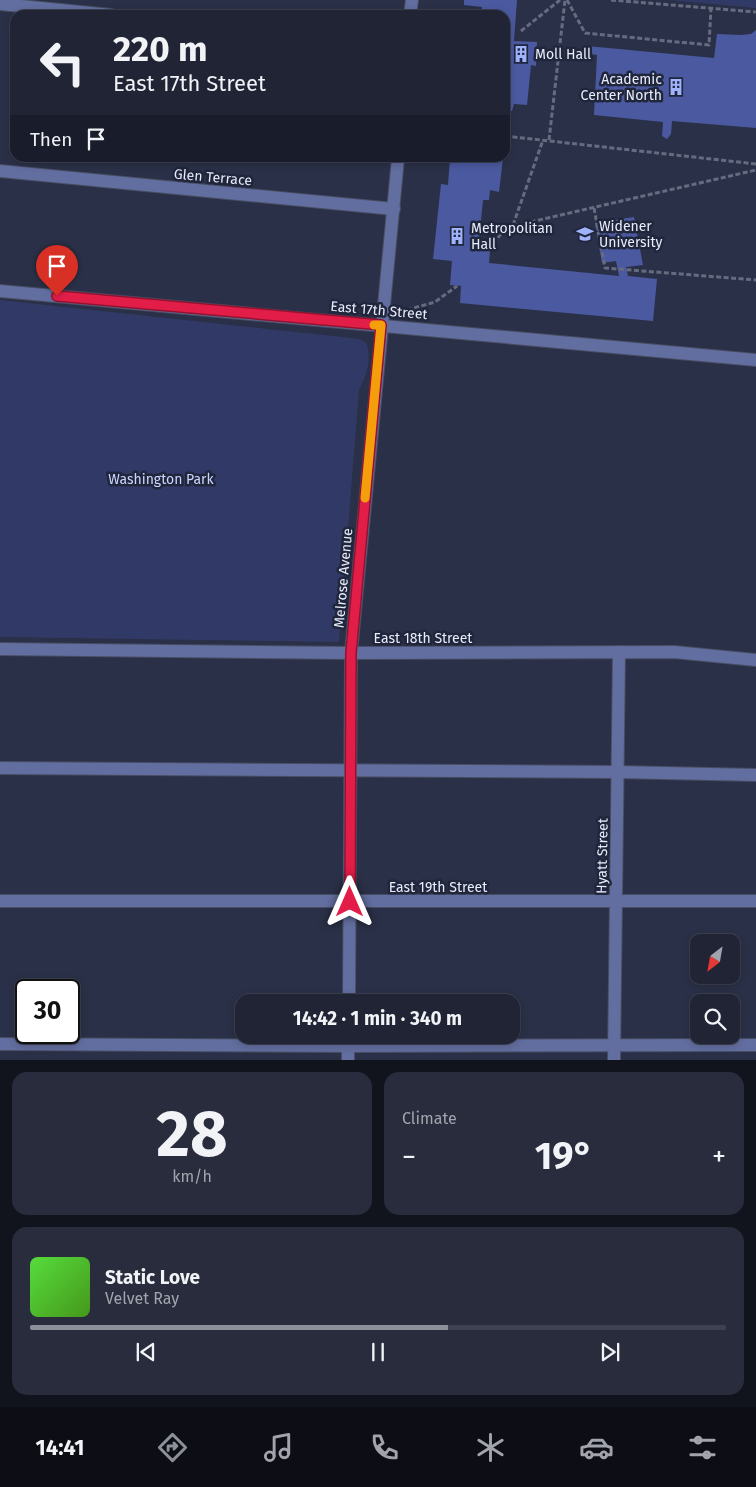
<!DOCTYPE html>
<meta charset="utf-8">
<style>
:root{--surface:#202435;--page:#282c3d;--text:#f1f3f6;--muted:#a2a4ad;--line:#3d4150;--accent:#8c9099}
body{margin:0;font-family:"Fira Sans",sans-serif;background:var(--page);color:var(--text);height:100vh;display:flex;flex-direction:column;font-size:19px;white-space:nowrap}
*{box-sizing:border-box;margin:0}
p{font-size:16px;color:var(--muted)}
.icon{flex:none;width:28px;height:28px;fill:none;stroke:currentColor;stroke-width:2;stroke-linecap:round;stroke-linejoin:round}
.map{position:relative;height:1060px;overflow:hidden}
.drawer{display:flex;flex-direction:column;gap:12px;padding:12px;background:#12141d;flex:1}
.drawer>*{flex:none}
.banner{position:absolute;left:10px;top:10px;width:500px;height:152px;border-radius:15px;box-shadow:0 2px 8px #0003,0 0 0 1px var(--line);background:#202435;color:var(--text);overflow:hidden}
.needle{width:32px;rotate:211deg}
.fabs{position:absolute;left:690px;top:934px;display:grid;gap:10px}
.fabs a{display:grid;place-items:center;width:50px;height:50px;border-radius:10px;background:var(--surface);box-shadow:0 2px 8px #0003,0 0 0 1px var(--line);font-size:25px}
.speed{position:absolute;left:15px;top:979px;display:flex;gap:10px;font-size:25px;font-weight:700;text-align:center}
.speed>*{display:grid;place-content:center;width:65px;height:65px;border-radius:50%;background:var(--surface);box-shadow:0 2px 8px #0003,0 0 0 1px var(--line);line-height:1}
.speed .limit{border:2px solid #111;border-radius:8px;background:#fff;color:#111}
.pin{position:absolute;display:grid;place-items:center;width:42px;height:42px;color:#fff;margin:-51px -21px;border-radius:50% 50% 50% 0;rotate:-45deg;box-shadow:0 0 5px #0007}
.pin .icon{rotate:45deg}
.me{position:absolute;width:55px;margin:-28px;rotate:0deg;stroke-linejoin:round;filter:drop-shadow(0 0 4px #0008)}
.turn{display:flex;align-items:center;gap:18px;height:105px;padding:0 20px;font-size:22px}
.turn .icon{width:65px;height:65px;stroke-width:2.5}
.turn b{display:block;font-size:35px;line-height:42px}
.then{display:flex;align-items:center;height:48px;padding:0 20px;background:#0003;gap:10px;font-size:19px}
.big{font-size:38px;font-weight:700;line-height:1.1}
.drawer .tile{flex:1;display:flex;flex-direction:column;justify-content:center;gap:8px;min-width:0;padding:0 18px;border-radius:15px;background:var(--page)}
.drawer .dial{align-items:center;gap:0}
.dial b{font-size:65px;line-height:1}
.song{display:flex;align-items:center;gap:15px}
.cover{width:60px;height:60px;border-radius:8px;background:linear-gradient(135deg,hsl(110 70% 55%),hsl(100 70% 35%))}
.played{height:5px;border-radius:2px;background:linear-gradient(90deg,var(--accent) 60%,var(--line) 60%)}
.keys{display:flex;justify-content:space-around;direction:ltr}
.heat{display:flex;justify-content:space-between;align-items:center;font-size:28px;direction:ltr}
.drawer .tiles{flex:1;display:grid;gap:12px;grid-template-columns:1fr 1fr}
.tile:last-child{grid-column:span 2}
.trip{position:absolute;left:235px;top:994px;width:285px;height:50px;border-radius:15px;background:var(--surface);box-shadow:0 2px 8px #0003,0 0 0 1px var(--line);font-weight:700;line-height:50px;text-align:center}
.tabs{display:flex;height:80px;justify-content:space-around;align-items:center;background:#0d0e15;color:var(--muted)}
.tabs .icon{width:35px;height:35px}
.tabs .current{color:var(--accent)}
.tabs b{font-size:22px;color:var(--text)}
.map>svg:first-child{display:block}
.green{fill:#313a66}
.building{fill:#4b5aa0}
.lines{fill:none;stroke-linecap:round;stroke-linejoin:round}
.minor-casing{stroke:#484e64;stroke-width:14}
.path{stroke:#666c80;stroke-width:3;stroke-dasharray:5 2.5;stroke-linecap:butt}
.minor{stroke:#626e9f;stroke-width:12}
.route-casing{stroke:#92132f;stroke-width:12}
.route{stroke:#e11d48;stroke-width:9}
.slow{stroke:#f59e0b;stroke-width:9}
.labels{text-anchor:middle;stroke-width:5;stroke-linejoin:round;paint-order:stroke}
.poi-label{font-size:14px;fill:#e8ecfb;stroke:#20263c;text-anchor:start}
.street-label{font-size:14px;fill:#e8ecfb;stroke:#20263c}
.park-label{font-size:14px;fill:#cad6fe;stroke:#20263c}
</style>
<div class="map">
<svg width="756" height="1060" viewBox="0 0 756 1060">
<rect width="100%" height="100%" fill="#2a3047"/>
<g class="green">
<path d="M669,0H756V8Z"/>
<path d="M0,300L352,338L360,339L367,344C371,363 367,374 359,390L339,642L0,637Z"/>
</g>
<g class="building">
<path d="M464,0H517L514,41L537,42L536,66L531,65L527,105L514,104L512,111L505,110V15H481L482,7L464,5Z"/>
<path d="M756,30V128L672,121L671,134L667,139L662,136L663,122L594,115L597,55L586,53L587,46L714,58L717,34L741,35L751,34Z"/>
<path d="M450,158H503L499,192L490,190L489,200H483L478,250L490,251L489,263L619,276L616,261L602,263L595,223L634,217L643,265L626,267L628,276L657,279L653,321L460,303L461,286L450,285L452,261L433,259L441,184L448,185Z"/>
</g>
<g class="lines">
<g class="minor-casing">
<g id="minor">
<path d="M0,4L111,15"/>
<path d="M410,15L412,0"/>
<path d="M0,171L394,209"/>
<path d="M0,291L756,360"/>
<path d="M0,649L351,653L674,652L756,660"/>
<path d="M0,768L618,772L756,775"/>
<path d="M0,901H756"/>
<path d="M349,1002L351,653L398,158"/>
<path d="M0,1044L348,1046L756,1045"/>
<path d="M348,1060V1035"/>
<path d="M614,1060L619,652"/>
</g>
</g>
<g class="path">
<path d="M567,0L585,33L709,45L711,8"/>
<path d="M611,0L756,12"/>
<path d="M521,31L560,0"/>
<path d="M505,136L756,164"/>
<path d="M549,140L565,0"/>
<path d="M594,208L605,268L756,280"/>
<path d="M513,225L543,140"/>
<path d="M488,249L501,234L513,226L756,170"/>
<path d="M407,310L435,302L457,286"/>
</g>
<use href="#minor" class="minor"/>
</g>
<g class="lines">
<g class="route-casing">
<path id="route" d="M57,296L381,325L351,653L350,902"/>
</g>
<use href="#route" class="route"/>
<path class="slow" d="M365,498L381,325H374"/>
</g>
<defs>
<g id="building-bare" transform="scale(1.35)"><path d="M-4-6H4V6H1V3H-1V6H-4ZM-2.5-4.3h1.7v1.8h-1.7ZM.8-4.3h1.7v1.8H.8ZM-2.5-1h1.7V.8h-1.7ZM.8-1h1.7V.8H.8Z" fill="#a0b3fd" stroke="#20263c" stroke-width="2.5" paint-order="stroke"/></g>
<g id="university-bare" transform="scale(1.35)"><path d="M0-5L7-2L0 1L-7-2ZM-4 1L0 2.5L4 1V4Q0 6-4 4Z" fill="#a0b3fd" stroke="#20263c" stroke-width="2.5" paint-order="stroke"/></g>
</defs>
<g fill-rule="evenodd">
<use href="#building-bare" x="521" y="54"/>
<use href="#building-bare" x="676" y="87"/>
<use href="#university-bare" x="585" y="234"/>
<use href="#building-bare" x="457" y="236"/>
</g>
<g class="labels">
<g class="poi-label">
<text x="535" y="59">Moll Hall</text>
<text x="662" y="84" text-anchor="end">Academic<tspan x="662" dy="16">Center North</tspan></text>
<text x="599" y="231">Widener<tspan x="599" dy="16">University</tspan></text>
<text x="471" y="233">Metropolitan<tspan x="471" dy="16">Hall</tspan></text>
</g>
<g class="street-label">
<text transform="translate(213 177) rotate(5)" y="5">Glen Terrace</text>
<text transform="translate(379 310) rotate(5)" y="5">East 17th Street</text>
<text transform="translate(343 578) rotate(-85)" y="5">Melrose Avenue</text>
<text x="423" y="643">East 18th Street</text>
<text transform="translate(602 856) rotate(-89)" y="5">Hyatt Street</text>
<text x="438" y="892">East 19th Street</text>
</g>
<g class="park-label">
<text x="161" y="484">Washington Park</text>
</g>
</g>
</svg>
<div class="fabs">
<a><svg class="needle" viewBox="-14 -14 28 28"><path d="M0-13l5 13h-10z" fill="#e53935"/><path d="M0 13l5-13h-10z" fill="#a2a4ad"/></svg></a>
<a><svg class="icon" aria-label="search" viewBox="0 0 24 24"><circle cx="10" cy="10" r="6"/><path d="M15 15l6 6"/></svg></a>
</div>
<div class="speed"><div class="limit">30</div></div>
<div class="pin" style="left:57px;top:296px;background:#d93025"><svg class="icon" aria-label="arrive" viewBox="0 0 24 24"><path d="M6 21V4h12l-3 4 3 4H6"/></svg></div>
<svg class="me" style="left:350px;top:902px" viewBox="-20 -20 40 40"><path d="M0-17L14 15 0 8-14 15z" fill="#e11d48" stroke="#fff" stroke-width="4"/></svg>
<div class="trip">14:42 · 1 min · 340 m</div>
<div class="banner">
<div class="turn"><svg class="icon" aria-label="left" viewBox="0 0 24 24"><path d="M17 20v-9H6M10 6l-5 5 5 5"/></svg><div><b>220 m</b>East 17th Street</div></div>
<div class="then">Then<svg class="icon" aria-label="arrive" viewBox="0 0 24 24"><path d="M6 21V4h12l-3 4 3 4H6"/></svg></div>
</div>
</div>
<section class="drawer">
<div class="tiles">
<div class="tile dial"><b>28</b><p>km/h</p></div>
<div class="tile"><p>Climate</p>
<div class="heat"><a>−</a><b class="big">19°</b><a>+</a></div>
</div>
<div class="tile">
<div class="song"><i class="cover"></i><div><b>Static Love</b><p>Velvet Ray</p></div></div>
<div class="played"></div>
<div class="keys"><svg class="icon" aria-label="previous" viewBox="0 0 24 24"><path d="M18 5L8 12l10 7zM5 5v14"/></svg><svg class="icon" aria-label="pause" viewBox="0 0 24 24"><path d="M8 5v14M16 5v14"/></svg><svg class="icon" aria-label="next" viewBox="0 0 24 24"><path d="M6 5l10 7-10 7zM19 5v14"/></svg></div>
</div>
</div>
</section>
<nav class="tabs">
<b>14:41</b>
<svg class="icon current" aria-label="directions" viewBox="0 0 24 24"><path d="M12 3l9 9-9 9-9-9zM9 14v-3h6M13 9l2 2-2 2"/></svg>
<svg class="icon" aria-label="music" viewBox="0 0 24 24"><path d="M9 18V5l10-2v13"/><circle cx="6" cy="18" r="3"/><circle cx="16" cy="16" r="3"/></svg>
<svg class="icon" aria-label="phone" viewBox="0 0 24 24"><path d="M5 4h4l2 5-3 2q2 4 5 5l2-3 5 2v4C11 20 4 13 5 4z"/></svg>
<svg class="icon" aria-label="climate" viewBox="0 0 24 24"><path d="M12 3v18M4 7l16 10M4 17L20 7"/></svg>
<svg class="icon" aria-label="car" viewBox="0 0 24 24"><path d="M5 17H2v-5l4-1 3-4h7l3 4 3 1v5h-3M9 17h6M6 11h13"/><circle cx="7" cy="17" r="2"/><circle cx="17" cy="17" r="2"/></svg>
<svg class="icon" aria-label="filters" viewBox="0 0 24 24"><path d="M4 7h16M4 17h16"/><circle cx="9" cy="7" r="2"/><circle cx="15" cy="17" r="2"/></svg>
</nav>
